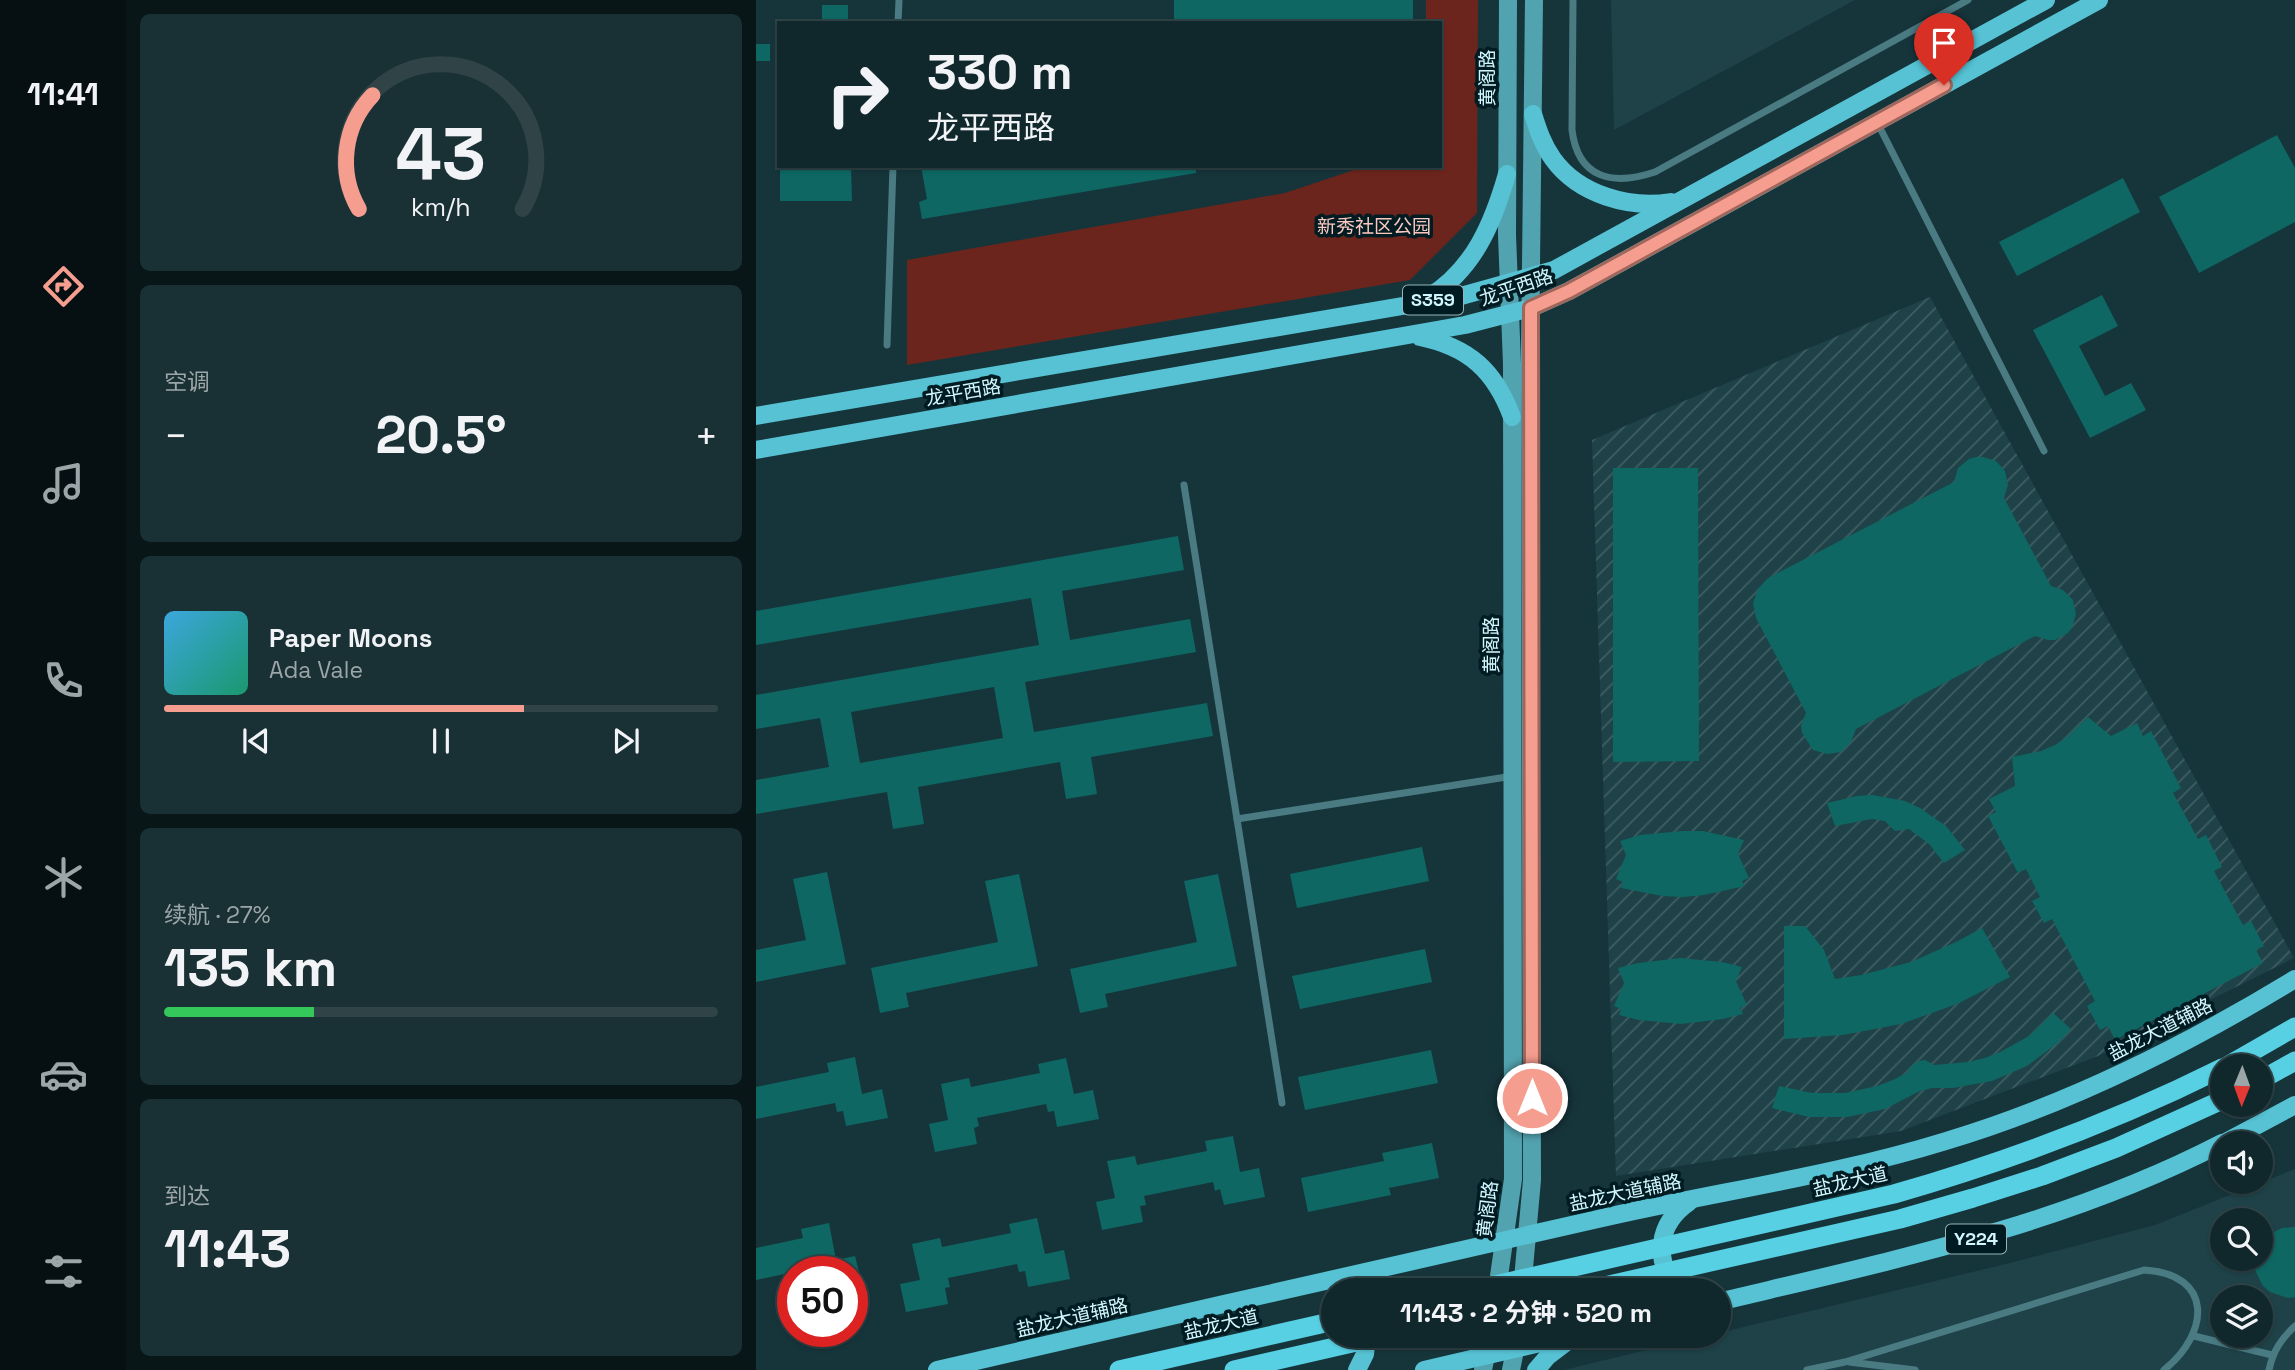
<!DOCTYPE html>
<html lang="zh">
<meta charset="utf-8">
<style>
:root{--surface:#10282c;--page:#193034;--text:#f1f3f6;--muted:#9ca6a9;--line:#304448;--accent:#f59d8e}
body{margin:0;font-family:"Space Grotesk","Noto Sans SC",sans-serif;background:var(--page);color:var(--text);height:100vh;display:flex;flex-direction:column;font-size:26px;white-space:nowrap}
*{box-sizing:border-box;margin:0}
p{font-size:23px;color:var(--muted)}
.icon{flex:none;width:38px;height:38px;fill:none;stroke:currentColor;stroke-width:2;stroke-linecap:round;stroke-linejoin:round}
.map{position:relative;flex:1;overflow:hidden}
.panel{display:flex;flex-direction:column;gap:14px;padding:14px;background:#091618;width:630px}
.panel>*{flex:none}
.banner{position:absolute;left:21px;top:21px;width:665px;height:147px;border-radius:0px;box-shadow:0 2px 5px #0004,0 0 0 2px var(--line);background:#10282c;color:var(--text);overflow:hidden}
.needle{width:46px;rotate:181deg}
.fabs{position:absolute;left:1454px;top:1054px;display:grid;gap:14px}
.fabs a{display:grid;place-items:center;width:63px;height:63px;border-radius:50%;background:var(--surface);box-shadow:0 2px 5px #0004,0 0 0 2px var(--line);font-size:35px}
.speed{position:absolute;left:21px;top:1256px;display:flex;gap:14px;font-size:35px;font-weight:700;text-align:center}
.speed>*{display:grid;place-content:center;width:91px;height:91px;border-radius:50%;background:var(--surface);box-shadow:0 2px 5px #0004,0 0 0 2px var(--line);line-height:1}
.speed .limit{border:10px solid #d22;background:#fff;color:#111}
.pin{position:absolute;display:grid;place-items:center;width:60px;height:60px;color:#fff;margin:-72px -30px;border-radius:50% 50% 50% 0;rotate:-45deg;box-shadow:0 0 7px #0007}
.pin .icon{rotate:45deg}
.me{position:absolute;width:77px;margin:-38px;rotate:0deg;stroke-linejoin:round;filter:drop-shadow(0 0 5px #0008)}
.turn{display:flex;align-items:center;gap:24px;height:147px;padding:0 35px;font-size:32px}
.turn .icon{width:91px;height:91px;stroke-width:2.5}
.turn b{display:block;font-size:49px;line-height:60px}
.big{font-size:52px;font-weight:700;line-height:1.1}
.panel .tile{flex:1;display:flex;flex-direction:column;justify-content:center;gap:10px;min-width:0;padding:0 24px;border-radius:10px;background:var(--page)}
.panel .dial{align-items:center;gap:0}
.dial svg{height:182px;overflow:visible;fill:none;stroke:var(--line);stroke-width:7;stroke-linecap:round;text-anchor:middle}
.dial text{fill:var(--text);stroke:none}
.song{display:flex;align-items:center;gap:21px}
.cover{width:84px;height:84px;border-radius:10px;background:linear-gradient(135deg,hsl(200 70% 55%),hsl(160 70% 35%))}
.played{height:7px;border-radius:4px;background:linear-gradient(90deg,var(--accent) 65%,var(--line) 65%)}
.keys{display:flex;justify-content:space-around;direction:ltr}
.heat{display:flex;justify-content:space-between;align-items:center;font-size:38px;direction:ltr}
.charge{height:10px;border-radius:5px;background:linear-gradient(90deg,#34c759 27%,var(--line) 0)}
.trip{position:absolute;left:565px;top:1278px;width:410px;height:70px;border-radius:35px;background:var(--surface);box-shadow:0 2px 5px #0004,0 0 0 2px var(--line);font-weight:700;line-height:70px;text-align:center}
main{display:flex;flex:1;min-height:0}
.dock{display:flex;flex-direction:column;width:126px;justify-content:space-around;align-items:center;background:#061012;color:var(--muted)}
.dock .icon{width:49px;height:49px}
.dock .current{color:var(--accent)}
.dock b{font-size:32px;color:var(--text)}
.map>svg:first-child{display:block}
.built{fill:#1e4248;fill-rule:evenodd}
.industrial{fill:url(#industrial-furrows)}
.green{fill:#6c251c}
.building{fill:#0e6763;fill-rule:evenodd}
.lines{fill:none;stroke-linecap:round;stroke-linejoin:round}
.service{stroke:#4a7a82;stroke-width:7}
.secondary{stroke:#52a3b0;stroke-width:18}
.primary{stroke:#56c2d4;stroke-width:18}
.trunk{stroke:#57d0e4;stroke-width:19}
.trunk-bridge{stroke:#57d0e4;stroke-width:19}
.route-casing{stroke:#9f665c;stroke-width:18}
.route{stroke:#f59d8e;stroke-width:12}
.labels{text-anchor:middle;stroke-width:7;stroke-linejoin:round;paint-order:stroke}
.shield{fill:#001c22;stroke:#93b5bb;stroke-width:2}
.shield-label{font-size:18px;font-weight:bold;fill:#d2f6fd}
.street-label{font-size:19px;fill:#d2f6fd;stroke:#001c22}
.park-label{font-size:19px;fill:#fbc8bf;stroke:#001c22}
</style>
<main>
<nav class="dock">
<b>11:41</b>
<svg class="icon current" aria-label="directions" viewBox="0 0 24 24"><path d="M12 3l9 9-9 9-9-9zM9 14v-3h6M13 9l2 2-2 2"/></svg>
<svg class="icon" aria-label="music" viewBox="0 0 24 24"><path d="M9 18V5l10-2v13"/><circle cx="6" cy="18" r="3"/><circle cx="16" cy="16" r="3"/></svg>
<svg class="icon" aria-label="phone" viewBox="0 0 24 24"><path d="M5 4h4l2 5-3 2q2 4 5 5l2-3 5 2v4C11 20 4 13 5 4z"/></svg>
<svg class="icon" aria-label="climate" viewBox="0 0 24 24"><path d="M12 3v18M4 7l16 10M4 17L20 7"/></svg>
<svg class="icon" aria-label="car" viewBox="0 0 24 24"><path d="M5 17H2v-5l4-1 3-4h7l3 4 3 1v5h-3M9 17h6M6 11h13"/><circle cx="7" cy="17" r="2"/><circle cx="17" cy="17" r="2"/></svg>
<svg class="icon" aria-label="filters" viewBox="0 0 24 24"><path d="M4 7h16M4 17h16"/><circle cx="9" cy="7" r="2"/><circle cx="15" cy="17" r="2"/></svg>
</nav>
<section class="panel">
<div class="tile dial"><svg viewBox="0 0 100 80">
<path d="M14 69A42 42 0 1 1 86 69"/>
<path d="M14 69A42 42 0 0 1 20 19" stroke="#f59d8e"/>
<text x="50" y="56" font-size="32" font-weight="700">43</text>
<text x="50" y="72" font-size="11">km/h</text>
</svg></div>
<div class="tile"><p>空调</p>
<div class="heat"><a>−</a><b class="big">20.5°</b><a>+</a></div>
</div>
<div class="tile">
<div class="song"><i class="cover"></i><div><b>Paper Moons</b><p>Ada Vale</p></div></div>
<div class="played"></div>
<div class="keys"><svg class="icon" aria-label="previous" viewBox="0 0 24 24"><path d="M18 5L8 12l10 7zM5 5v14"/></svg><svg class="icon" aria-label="pause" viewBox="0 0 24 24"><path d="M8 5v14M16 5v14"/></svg><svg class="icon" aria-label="next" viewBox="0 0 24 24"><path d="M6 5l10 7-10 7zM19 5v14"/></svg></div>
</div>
<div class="tile"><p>续航 · 27%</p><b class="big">135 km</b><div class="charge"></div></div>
<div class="tile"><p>到达</p><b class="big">11:43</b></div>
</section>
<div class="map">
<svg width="1539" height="1370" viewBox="0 0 1539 1370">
<defs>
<pattern id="industrial-furrows" width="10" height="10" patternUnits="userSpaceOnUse" patternTransform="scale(1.75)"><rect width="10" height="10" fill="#1e4248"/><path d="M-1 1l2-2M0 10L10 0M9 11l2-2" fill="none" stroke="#3e5e63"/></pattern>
</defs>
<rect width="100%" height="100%" fill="#16353b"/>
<g class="built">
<path d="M855,0H1099L858,130Z"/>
<path d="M1539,1169V1370H808L952,1335H962L963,1333L1250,1264L1399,1225ZM1466,1220H1505V1258H1466ZM1466,1297H1505V1335H1466Z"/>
</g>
<path class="industrial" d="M1174,297L1538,958L1342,1056L1145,1131L860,1176L836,440Z"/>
<path class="green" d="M670,0H722L721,213L654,280L151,365V260L529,193L601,169L604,166H684V23H670Z"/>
<g class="building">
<rect x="418" y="0" width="239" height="23"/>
<rect x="66" y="5" width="26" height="18"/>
<rect x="0" y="44" width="14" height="17"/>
<path d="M1521,135L1539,168V222L1443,273L1403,197Z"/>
<path d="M24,166H95L96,201H24Z"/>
<path d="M165,166H440V173L166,219L163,202L171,199Z"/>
<path d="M1367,178L1384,212L1261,276L1243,242Z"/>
<path d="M1346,295L1362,326L1323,346L1349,396L1375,383L1390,410L1334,438L1277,330Z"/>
<path d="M1220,457H1227L1240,461L1249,471L1252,485L1248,498L1295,586L1307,590L1317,600L1320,614L1316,627L1312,633L1299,640H1292L1279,636L1100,729L1095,742L1085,752L1071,754L1057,750L1046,733L1045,726L1050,713L1000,618L997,603L1002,589L1012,578L1198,482L1202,468L1213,459Z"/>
<path d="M857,468H942L943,761L857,762Z"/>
<path d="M422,536L428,570L306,591L314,640L434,619L440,652L269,682L278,732L451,703L457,736L335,757L341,794L310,799L304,762L162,787L168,824L137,829L131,792L0,814V780L73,767L64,718L0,729V695L283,645L275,598L0,645V611ZM238,687L247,738L104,763L95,712Z"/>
<path d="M1332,717L1355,736L1381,723L1387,736L1395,731L1425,788L1417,793L1442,839L1450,835L1466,867L1458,871L1487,925L1495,921L1508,946L1500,950L1507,963L1359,1040L1352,1026L1344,1030L1331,1006L1339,1001L1296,919L1288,923L1276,901L1284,897L1270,869L1262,873L1232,816L1240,812L1233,799L1259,786L1256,757L1285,751L1299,745L1311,737Z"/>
<path d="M1117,795L1149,801L1164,808L1190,826L1209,850L1188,863L1173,844L1153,829L1139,831L1129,821L1116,819L1079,826L1071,803L1101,796Z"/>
<path d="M926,831H947L988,840L982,854L993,878L986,881L989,886L948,895L927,897L906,896L865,888L867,882L860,879L870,855L864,841L884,835Z"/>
<path d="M666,847L673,881L541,908L534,874Z"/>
<path d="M71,872L90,964L0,982V950L50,940L37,879Z"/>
<path d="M263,874L282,966L150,993L153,1007L124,1013L115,968L242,942L229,881Z"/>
<path d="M462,874L481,966L349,994L352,1007L324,1013L314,969L441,942L428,881Z"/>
<path d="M1028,926H1049L1068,950L1079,979L1105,975L1155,962L1202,941L1226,928L1254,977L1201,1004L1145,1024L1087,1035L1028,1039Z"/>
<path d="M669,949L676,982L544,1009L536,976Z"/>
<path d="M924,958L966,962L986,967L980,981L991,1005L984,1008L987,1014L967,1019L925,1024L883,1020L863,1015L865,1009L858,1006L868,983L862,968L882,963Z"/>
<path d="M1297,1013L1315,1029L1302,1043L1271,1066L1236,1081L1197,1088H1176L1164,1091L1129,1109L1091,1117H1053L1016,1108L1023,1086L1056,1093H1089L1121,1086L1137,1080L1152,1072L1154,1067L1163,1061L1169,1060L1178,1065L1212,1062L1229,1058L1244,1052L1273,1036Z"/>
<path d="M675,1050L682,1083L549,1110L542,1077Z"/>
<path d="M99,1057L106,1094L126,1089L132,1118L90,1126L87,1111L81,1112L79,1103L0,1119V1087L73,1072L71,1063Z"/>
<path d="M310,1058L318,1094L337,1090L343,1119L301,1127L298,1111L292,1112L290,1104L221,1118L223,1126L218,1128L221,1144L179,1152L173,1124L192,1120L185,1084L213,1078L215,1087L284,1073L282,1064Z"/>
<path d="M477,1136L484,1172L503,1168L509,1197L468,1205L464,1189L459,1191L457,1182L388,1196L390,1205L384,1206L387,1222L346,1230L340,1202L359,1198L351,1161L379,1156L381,1165L451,1151L449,1141Z"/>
<path d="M676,1143L683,1178L633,1188L635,1195L552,1212L545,1178L628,1161L626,1153Z"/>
<path d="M281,1218L289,1254L308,1250L314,1279L272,1287L269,1271L263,1272L261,1264L192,1278L194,1287L189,1288L192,1304L150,1312L144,1284L164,1280L156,1244L184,1238L186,1247L255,1233L253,1224Z"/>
<path d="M73,1223L80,1260L99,1256L103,1272H48V1270L0,1280V1248L47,1238L45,1229Z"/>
<path d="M1539,1227V1297L1532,1298L1514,1292L1507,1286L1499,1270L1498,1258H1505V1242L1510,1236L1526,1228Z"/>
</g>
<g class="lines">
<g class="service">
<path d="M817,0L816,130C822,179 857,186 899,172L1212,0"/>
<path d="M142,23L143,0"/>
<path d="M1121,122L1288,451"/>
<path d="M131,345L137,166"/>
<path d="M428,485L526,1103"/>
<path d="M481,819L757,776"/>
<path d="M1438,1336L1516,1355"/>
<path d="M1093,1362L1159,1370"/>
<path d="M1051,1370L1089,1362L1388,1270C1458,1274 1454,1333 1408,1370"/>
<path d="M1513,1370C1517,1351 1525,1339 1539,1326"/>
</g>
<g class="secondary">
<path d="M741,1290L757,1179L756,364L751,235L752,0"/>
<path d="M766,1290L776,1180L774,352L778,0"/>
<path d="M727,1370L734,1335"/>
<path d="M755,1370L762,1335"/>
</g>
<g class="primary">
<path d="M777,114C782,130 787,145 797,159C823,195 874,209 915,202"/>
<path d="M673,297C718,269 737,223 751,174"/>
<path d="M664,337C713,347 739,371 756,417"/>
<path d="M0,416L705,296L798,270L1290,0"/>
<path d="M0,450L709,325L775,308L813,291L1343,0"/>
<path d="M1468,1143L1539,1105"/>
<path d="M922,1290C897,1260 901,1224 933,1202"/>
<path d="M962,1302C1134,1261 1308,1225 1466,1143"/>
<path d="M181,1370C401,1319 622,1269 842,1219C958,1192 1077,1176 1190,1141C1314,1104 1429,1046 1539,979"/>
<path d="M601,1370L609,1354L611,1335"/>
<path d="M668,1370L818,1335"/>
<path d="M780,1370L792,1356L813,1340"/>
</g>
<g class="trunk">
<path d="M1471,1066L1539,1027"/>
<path d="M1505,1080L1539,1061"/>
<path d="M363,1370L578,1321"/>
</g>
<g class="trunk-bridge">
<path d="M717,1290L1138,1194C1253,1161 1360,1121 1466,1068"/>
<path d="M831,1290L1144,1219L1217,1198L1286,1176L1360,1148L1466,1100"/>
<path d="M478,1370L631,1335"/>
</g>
</g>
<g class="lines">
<g class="route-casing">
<path id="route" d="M776,1098L775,308L813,291L1188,85"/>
</g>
<use href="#route" class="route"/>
</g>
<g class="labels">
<g class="shield">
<rect x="647" y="285.5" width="60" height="29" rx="5"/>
<rect x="1190" y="1224.5" width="60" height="29" rx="5"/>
</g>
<g class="shield-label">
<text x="677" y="306">S359</text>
<text x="1220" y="1245">Y224</text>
</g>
<g class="street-label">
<text transform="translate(731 78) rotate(-90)" y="7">黄阁路</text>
<text transform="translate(760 287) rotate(-19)" y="7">龙平西路</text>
<text transform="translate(207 392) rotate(-10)" y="7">龙平西路</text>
<text transform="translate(735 645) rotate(-90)" y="7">黄阁路</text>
<text transform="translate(1404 1029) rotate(-27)" y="7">盐龙大道辅路</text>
<text transform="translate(1094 1181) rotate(-13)" y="7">盐龙大道</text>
<text transform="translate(869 1192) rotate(-12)" y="7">盐龙大道辅路</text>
<text transform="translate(731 1209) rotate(-83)" y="7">黄阁路</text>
<text transform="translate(316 1317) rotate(-13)" y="7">盐龙大道辅路</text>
<text transform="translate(465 1324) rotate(-13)" y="7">盐龙大道</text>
</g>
<g class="park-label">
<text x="618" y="233">新秀社区公园</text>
</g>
</g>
</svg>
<div class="fabs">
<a><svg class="needle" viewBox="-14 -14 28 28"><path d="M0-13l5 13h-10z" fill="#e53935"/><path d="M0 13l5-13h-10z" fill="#9ca6a9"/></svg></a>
<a><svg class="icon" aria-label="sound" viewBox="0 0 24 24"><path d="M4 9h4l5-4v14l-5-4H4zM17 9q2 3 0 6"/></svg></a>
<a><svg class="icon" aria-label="search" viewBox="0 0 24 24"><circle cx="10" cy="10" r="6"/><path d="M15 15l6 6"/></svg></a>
<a><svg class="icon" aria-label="layers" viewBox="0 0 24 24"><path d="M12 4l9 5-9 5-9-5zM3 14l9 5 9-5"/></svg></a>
</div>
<div class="speed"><div class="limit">50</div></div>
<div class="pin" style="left:1188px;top:85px;background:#d93025"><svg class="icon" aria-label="arrive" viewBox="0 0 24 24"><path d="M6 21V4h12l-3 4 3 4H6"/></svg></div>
<svg class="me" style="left:776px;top:1098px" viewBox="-20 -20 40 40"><circle r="17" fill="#f59d8e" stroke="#fff" stroke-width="3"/><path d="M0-11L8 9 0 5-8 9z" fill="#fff"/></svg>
<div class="trip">11:43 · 2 分钟 · 520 m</div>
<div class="banner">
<div class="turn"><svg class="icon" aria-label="right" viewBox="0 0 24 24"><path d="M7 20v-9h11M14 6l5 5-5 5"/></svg><div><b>330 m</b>龙平西路</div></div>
</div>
</div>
</main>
